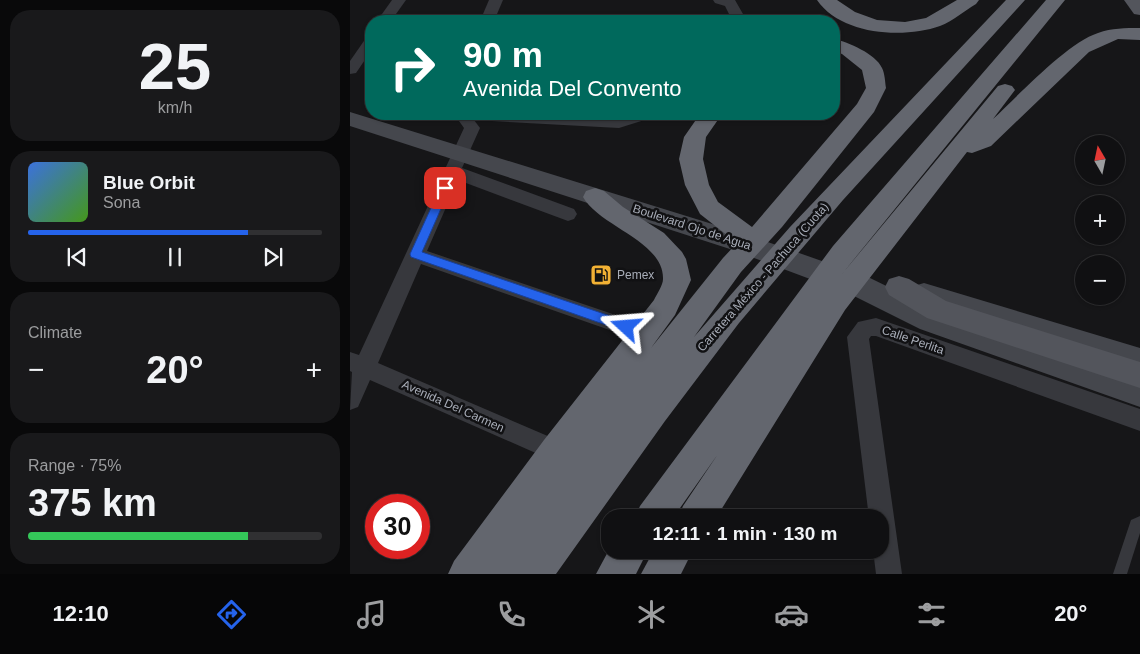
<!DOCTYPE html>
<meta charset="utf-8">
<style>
:root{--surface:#101012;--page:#19191b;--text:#f1f3f6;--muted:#9c9d9f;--line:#303032;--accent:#2563eb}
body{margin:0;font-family:Helvetica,sans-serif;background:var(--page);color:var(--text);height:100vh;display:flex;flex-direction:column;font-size:19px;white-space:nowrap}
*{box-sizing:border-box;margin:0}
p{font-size:16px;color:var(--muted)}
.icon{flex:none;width:28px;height:28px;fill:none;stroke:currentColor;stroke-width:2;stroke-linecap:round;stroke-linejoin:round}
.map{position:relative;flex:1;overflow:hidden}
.panel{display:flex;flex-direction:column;gap:10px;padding:10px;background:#09090a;width:350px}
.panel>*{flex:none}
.hud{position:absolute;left:15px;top:15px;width:475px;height:105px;border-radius:20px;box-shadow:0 1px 4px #0004,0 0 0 1px var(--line);background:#00695c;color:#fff;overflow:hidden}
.needle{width:32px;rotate:351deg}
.controls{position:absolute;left:725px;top:135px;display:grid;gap:10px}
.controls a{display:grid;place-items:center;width:50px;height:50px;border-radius:50%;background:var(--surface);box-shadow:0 1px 4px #0004,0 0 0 1px var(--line);font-size:25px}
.speed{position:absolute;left:15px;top:494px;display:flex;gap:10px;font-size:25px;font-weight:700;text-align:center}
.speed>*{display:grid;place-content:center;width:65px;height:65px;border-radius:50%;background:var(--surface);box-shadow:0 1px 4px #0004,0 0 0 1px var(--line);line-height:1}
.speed .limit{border:8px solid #d22;background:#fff;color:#111}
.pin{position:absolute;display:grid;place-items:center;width:42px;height:42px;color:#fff;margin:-21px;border-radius:10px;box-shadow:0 2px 8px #0006}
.me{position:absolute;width:55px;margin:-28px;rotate:289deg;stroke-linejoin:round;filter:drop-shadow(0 0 4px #0008)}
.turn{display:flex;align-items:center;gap:18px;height:105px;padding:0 15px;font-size:22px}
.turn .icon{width:65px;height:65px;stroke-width:2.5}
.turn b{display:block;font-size:35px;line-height:42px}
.big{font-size:38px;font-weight:800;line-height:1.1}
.panel .card{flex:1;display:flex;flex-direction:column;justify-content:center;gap:8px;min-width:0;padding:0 18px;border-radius:20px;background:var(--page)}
.panel .dial{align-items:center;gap:0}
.dial b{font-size:65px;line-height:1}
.song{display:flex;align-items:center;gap:15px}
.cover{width:60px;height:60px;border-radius:8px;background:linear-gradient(135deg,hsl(220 70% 55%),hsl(100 70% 35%))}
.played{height:5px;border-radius:2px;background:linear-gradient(90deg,var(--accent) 75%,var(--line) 75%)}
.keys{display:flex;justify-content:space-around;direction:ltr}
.heat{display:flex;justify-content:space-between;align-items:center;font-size:28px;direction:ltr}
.charge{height:8px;border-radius:4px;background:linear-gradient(90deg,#34c759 75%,var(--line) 0)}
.trip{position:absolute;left:251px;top:509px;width:288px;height:50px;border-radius:20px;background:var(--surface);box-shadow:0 1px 4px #0004,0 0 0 1px var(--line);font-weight:800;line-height:50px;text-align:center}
.menu{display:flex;height:80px;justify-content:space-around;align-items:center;background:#060607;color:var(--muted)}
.menu .icon{width:35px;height:35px}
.menu .current{color:var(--accent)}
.menu b{font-size:22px;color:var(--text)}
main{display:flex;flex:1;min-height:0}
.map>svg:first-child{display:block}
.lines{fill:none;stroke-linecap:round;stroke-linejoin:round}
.service{fill:#37383d;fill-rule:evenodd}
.minor{fill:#37383d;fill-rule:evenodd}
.secondary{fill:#45474d;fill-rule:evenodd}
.primary{fill:#53555c;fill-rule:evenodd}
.motorway{fill:#63666e;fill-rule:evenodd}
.route{fill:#2563eb;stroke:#184099}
.labels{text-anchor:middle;stroke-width:5;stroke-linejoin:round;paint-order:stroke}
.street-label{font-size:12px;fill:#a8adb8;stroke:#111113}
.poi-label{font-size:12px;fill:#a8adb8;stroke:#111113;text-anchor:start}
</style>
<main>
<section class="panel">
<div class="card dial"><b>25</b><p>km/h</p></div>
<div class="card">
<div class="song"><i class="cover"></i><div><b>Blue Orbit</b><p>Sona</p></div></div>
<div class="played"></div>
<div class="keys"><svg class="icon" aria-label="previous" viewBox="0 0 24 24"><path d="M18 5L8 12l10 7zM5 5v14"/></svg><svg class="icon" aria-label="pause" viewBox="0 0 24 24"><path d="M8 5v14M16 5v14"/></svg><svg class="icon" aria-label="next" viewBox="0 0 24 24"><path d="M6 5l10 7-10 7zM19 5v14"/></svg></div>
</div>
<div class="card"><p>Climate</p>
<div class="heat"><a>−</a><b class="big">20°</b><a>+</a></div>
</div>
<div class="card"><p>Range · 75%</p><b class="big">375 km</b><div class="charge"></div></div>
</section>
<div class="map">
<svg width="790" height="574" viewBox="0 0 790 574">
<rect width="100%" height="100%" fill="#161618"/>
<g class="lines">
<path class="service" d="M790,516V533L777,574H763L781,520Z"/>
<g class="minor">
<path d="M42,0H56L41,21H27Z"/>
<path d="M139,0H153L144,21H130Z"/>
<path d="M363,0H385L393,14L387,21H373L379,14L375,6L365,3Z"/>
<path d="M21,37V51L6,73L0,74V61L16,38Z"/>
<path d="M104,114H195L268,118L282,114H306L304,117L269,128L124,120L130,128L112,168L224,209L227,214L224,219L218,221L108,180L77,251L301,327L305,333L301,339L294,342L71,264L28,363L214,443L218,451L214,459L206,462L20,380L8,407L0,410L2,372L0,371V352L9,355L114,128Z"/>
<path d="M526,318L790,409V431L526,336H521L519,339L552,574H526L523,550H530V518H519L497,337L508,322Z"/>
</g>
<path class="secondary" d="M0,112L401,236L520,278L563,299L560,294L564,286L574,283L790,348V374L575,305L590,312L790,379V407L570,329L500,294L383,250L0,126Z"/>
<g class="primary">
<path d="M774,0H790V15L784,14Z"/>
<path d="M549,276L559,279L596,301L790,362V388L577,318L539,295L535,287L539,279Z"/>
</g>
<g class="motorway">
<path d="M467,0H487L505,12L527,20L555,22L576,18L607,0H629L626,4C614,11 603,21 590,26C553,39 491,35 467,0Z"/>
<path d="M656,0H675L493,200L389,323L315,421L206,574H98L104,561L194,440L304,300C307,294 313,285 313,279C314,241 250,227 233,197L236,191L245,188L254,191L273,207L314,233L332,252L336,259L341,280L325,315L301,348L373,258L387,243L350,214L335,185L329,159L334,137L350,114H372L356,137L353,159L359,185L368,202L402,227L507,104L516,88L512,70L492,54L484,51V39C498,42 526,54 532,68C535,74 535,82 536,88L524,112L432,227L391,272L344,337L440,227Z"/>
<path d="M696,0H715L492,274L648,86L655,84L662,86L665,90L643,119C669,95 717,43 748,33C762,28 775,28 790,28V40L768,39L739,52L641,146L622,153L617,152L495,310L366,518H328L333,506L368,454L323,518H285L290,506L483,246Z"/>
<path d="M260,548V550H298L286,574H246Z"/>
<path d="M304,550H343L331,574H291Z"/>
</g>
</g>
<path class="route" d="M95,185L100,188L72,252L281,323L282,327L281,330L276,332L61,257L60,254L90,188Z"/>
<defs>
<g id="fuel-square" transform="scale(1.125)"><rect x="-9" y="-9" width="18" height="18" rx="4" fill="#f2b134" stroke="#111113"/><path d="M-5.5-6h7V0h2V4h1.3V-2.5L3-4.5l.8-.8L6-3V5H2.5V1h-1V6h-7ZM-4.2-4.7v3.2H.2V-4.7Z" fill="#111"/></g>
</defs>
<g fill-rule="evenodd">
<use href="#fuel-square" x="251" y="275"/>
</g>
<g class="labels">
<g class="street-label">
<text transform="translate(342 227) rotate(18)" y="4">Boulevard Ojo de Agua</text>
<text transform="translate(413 277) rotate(-49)" y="4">Carretera México - Pachuca (Cuota)</text>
<text transform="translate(563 340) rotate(19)" y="4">Calle Perlita</text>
<text transform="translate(103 406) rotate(24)" y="4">Avenida Del Carmen</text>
</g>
<g class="poi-label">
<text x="267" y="279">Pemex</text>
</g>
</g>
</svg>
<div class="controls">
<a><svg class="needle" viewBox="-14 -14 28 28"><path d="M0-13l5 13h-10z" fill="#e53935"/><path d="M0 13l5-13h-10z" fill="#9c9d9f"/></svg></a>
<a>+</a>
<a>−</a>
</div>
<div class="speed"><div class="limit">30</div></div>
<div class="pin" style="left:95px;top:188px;background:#d93025"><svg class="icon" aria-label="arrive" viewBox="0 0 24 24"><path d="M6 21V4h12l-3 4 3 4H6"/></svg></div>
<svg class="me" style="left:276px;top:327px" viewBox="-20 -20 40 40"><path d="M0-17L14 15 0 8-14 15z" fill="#2563eb" stroke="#fff" stroke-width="4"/></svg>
<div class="trip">12:11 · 1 min · 130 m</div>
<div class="hud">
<div class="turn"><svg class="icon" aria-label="right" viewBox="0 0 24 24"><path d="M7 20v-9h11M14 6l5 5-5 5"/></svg><div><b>90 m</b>Avenida Del Convento</div></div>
</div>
</div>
</main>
<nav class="menu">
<b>12:10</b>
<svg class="icon current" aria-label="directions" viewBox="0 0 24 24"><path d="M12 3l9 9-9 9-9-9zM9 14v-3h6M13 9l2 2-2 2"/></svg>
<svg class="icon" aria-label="music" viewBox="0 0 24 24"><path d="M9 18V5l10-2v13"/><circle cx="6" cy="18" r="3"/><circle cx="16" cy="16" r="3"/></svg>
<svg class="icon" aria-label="phone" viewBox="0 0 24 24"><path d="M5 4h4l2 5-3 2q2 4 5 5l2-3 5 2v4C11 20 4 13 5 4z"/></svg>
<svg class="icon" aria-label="climate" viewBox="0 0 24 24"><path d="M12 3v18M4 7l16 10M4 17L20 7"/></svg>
<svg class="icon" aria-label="car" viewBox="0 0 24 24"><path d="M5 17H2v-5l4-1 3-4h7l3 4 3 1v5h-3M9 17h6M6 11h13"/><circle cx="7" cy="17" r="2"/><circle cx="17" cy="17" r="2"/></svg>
<svg class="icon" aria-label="filters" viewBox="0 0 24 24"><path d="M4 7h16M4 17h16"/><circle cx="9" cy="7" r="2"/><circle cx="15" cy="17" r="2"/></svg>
<b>20°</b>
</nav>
